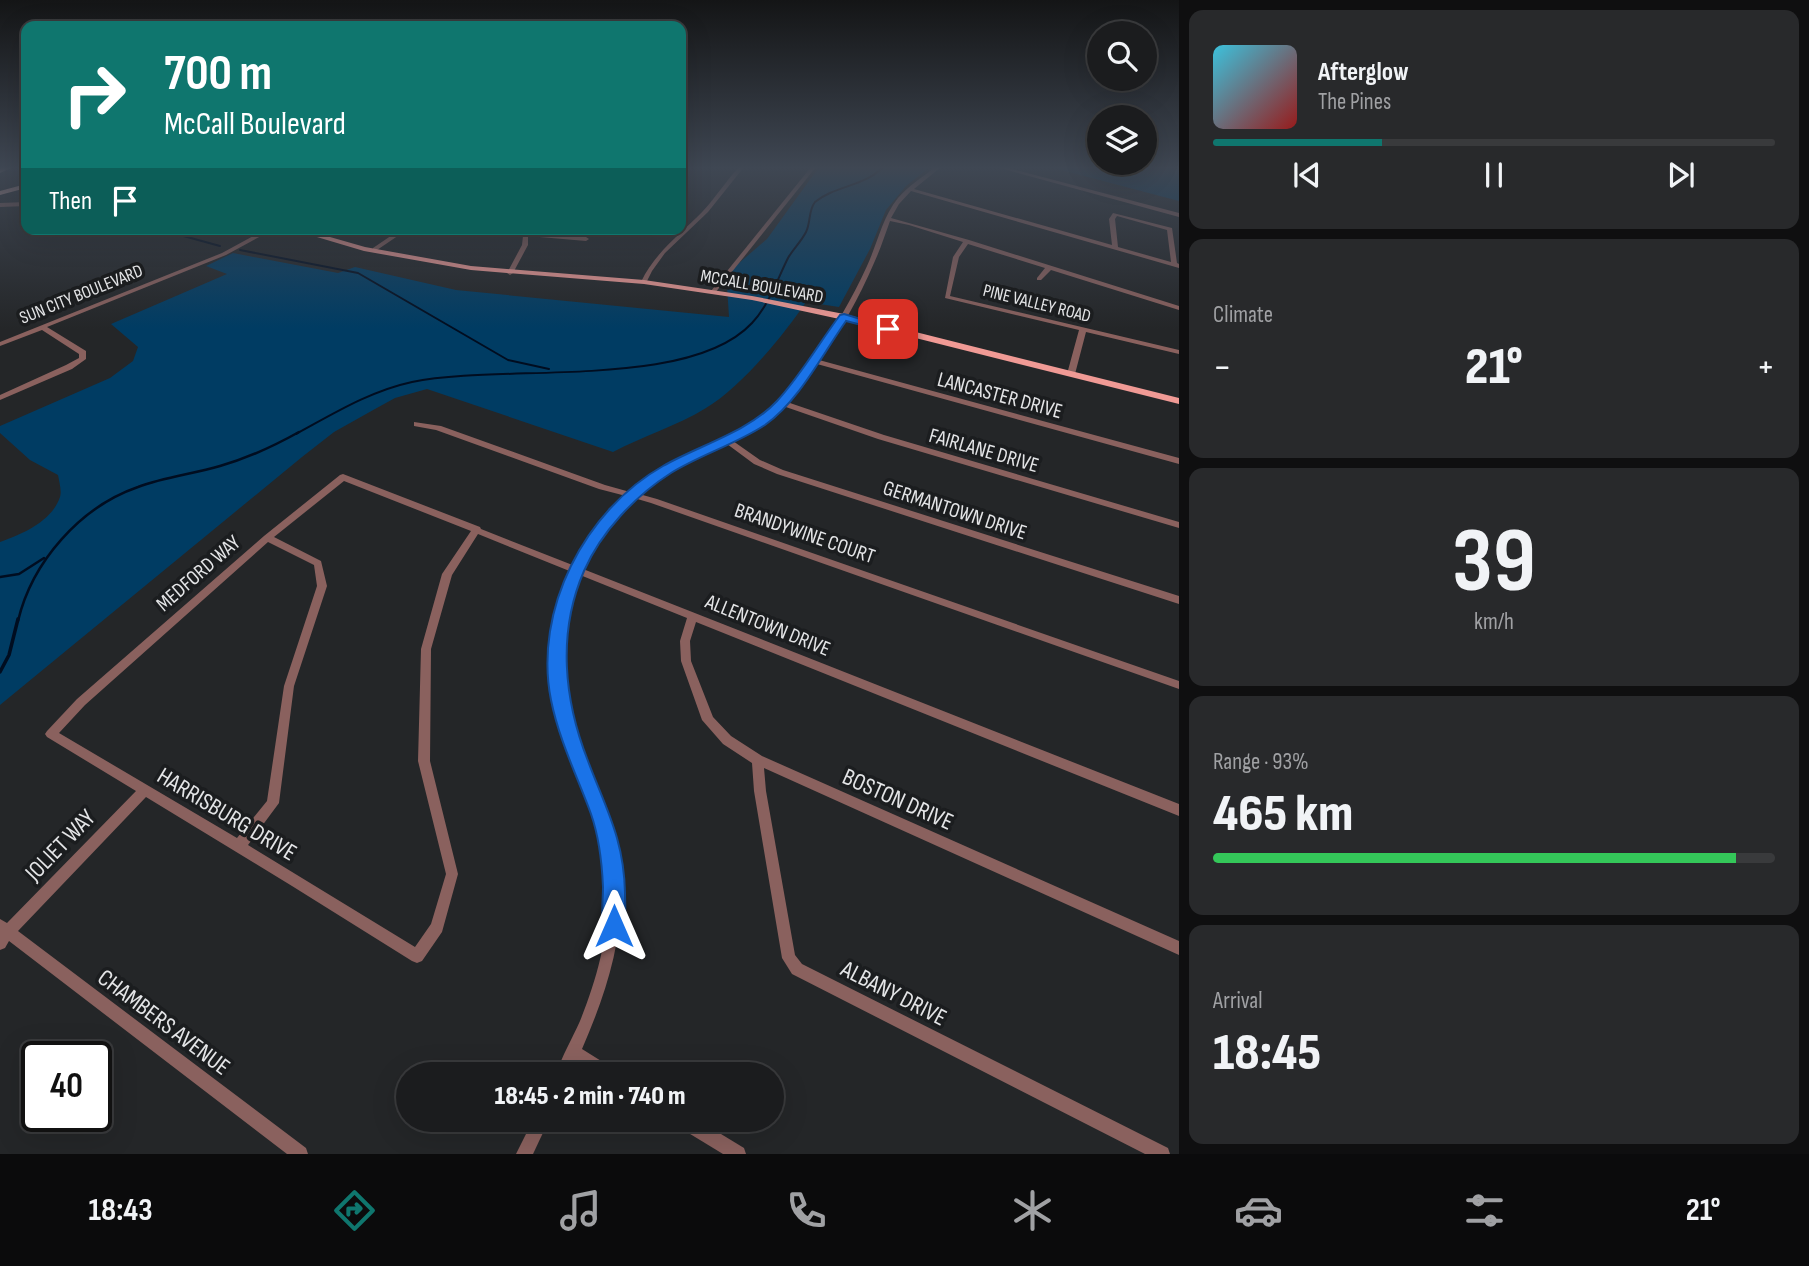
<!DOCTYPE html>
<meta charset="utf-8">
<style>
:root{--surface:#1b1c1e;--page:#28292b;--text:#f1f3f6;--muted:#a0a1a4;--line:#393a3c;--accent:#0f766e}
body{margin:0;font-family:"Sofia Sans Condensed",sans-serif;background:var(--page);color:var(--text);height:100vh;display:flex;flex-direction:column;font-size:26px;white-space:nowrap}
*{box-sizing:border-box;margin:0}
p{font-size:23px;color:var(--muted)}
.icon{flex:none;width:38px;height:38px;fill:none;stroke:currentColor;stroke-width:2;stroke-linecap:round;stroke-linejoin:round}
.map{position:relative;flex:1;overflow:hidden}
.panel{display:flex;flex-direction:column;gap:10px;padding:10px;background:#0f0f10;width:630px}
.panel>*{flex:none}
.guide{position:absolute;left:21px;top:21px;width:665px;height:214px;border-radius:14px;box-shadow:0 7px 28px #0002,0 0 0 2px var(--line);background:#0f766e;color:#fff;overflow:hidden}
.fabs{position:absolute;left:1087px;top:21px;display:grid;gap:14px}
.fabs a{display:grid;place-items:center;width:70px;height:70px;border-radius:50%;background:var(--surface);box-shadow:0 7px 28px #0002,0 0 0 2px var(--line);font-size:35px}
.speed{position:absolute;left:21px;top:1041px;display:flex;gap:14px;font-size:35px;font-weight:700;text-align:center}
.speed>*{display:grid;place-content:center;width:91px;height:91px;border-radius:50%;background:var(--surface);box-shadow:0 7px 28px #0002,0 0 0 2px var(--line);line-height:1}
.speed .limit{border:4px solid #111;border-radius:10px;background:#fff;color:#111}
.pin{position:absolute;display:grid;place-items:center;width:60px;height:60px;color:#fff;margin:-30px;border-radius:14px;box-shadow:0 4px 10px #0006}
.me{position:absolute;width:77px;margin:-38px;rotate:0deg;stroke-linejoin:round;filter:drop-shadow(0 0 5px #0008)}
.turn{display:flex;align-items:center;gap:24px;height:147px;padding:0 28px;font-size:32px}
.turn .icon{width:91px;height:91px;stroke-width:2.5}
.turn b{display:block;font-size:49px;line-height:60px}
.then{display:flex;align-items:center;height:66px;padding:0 28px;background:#0003;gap:14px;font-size:26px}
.big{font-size:52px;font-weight:800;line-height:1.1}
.panel .widget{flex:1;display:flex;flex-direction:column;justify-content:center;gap:10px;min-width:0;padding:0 24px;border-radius:14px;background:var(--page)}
.panel .dial{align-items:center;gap:0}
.dial b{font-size:91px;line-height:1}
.song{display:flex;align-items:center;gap:21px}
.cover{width:84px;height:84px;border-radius:10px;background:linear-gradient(135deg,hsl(190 70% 55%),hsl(0 70% 35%))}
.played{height:7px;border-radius:4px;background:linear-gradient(90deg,var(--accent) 30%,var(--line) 30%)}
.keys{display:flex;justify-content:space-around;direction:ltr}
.heat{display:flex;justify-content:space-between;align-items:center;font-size:38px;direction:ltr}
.charge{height:10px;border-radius:5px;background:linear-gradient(90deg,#34c759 93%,var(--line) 0)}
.trip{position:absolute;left:396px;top:1062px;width:388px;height:70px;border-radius:35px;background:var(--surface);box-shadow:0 7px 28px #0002,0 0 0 2px var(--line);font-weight:800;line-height:70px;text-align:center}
.tabs{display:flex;height:112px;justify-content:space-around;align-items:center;background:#0b0b0c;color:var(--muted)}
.tabs .icon{width:49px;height:49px}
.tabs .current{color:var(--accent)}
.tabs b{font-size:32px;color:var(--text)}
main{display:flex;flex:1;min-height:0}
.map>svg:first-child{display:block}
.green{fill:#003c63}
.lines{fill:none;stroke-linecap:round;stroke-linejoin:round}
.stream-far2{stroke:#000d20;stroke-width:2}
.stream-far1{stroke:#000d20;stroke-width:2.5}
.stream{stroke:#000d20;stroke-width:3.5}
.minor{fill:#8a615e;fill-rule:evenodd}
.major{fill:#f09a95;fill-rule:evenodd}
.highway{fill:#febfba;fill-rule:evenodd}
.route{fill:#1a73e8;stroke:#114b97;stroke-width:2}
.labels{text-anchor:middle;stroke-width:7;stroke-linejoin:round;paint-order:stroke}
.far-street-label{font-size:18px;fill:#e4e5e7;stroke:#1b1d1f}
.street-label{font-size:21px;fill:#e4e5e7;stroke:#1b1d1f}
.near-street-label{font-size:24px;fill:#e4e5e7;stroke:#1b1d1f}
</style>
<main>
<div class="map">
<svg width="1179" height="1154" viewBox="0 0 1179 1154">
<rect width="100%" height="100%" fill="#242628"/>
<g class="green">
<path d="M819,167H930L906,186L886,210L870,249L839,307L806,302C784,335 740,388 706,408C677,426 643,436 613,452L427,389L395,398L375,409L334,432L302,457L0,705V542C23,534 52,521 60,497C62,491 59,481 58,475L30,460L0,433V426L110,378L133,361L138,347L111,324L227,274L206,266L233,253L338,273L355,267L456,290L729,317L727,286L731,270L767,239Z"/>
<path d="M1050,167H1169L1179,170V201Z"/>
</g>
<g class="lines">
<g class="stream-far2">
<path d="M158,229L220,246"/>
<path d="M240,250L358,273L508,360L549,369"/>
<path d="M296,434C333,414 370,391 412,382C501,363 689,391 752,323C769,305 777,280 788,258C793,249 801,242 806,232C811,222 808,211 815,202C836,185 864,187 883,167"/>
</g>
<g class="stream-far1">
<path d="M0,577L19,574L44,558"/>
<path d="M18,621C32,562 80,507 138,487C164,477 193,474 220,466C248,458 274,446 299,432"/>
</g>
<path class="stream" d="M0,672L9,655L18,619"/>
<g class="minor">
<path d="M739,167H744L708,212L665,253L652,271L646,283H642L641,282C655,252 681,234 703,211C716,197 726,181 739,167Z"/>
<path d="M811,167H816L715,293H711V291Z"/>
<path d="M935,167H941L914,189L1112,245L1109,219L1113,213L1172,228L1177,263L1179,264V268L911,191L899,204L891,218L969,240L1179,306V310L1051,270L1041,280H1037V278L1045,268L968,244L959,257L950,296L1179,350V354L1086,332L1075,374L1074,376H1068L1067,374L1079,330L945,298L953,257L963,242L909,225L890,221C885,235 880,250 874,263C859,298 841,330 819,360L1179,458V464L817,364L787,402L884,435L1179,522V528L878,439L783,406L758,427L733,441L760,460L783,470L1179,596V604L777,474L754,464L727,444C696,459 664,471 639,494L657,499L1179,681V689L651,503L634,498L603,533L583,569L1179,804V816L696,622L690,641L691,661L713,717L731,736L762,756L1179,941V955L764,768L766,791L795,955L802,964L1168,1148L1170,1154H1145L792,974L782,958L754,791L752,763L723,744L702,720L681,661L680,641L687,618L580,575C554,633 562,700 583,758C595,791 612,822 618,858C629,925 608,989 582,1049L614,1069L617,1074H596L576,1063L571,1074H556C562,1056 572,1039 580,1021C597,979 610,932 608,886C605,835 588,805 572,759C550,699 545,632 572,572L478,534L452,575L431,649L430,761L458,874L442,932L422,961L417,963L412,961L292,886L146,797L18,931L306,1148L308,1154H287L9,941L5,948L0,950V919L7,923L136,791L47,737L45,734L47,731L77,699L264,536L340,475L343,474L480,527L481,529L575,566L597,529L626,496L599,489L436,430L414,426V422L441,426L605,485L630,492C666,460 714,449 753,423C769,412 781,400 793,386C799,378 808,368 810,359H813C834,329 852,299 867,266C878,242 882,218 898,198C908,186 923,177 935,167ZM1117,216L1167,230L1171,262L1118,247L1115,219ZM344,481L471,531L442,574L421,649L418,761L446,874L431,924L415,947L248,845L279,803L294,686L327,586L321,561L274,537ZM268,542L314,565L317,586L284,686L267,801L237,838L59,733L85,705Z"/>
<path d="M996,167H1005L1179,213V217Z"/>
<path d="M26,202V206L0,207V203Z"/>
<path d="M266,229H274L226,255L47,327L86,351V359L72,369L0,400V395L66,365L79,358V354L42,330L0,346V342L222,253Z"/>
<path d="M401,229H408L377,250H373V248Z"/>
<path d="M484,229L523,232L524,229H528L529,233L586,237L589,239L586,241L528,236V245L513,273L510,275L507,273L522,245L523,236L482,232L481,231Z"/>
<path d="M533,1120H549L533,1154H516Z"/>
<path d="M675,1120H698L744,1148L746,1154H723L677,1126Z"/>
</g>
<path class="major" d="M290,229H302L365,247L471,266L644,280L752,296L844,314L1179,398V404L844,320L752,300L644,284L471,270L364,251Z"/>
<g class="highway">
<path d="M3,167H13L0,173V168Z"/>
<path d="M26,184V188L0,195V191Z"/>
</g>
</g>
<linearGradient id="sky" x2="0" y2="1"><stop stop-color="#141516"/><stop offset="0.51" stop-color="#3f4753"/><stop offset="1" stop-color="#3f4753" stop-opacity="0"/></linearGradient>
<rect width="1179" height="329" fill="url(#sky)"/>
<path class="route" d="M844,314L894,329L888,332L846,321C822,355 799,401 765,425C736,444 700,455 671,473C635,496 601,532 584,571C557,633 564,700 588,761C606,809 624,839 625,893C625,906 627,921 622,934L614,937L606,934C600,920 603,903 603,887C602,863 599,837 591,814C577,776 559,740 551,700C533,610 585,510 663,466C700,445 748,432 777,401C801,375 819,343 840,315Z"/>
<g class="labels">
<g class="far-street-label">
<text transform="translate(762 286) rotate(10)" y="6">MCCALL BOULEVARD</text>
<text transform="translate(81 294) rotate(-22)" y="6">SUN CITY BOULEVARD</text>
<text transform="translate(1037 303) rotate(14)" y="6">PINE VALLEY ROAD</text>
</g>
<g class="street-label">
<text transform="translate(1000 395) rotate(15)" y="7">LANCASTER DRIVE</text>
<text transform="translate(984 450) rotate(16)" y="7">FAIRLANE DRIVE</text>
<text transform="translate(955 510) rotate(18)" y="7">GERMANTOWN DRIVE</text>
<text transform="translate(805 533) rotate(19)" y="7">BRANDYWINE COURT</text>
<text transform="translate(198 573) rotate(-41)" y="7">MEDFORD WAY</text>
<text transform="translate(768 625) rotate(22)" y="7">ALLENTOWN DRIVE</text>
</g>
<g class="near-street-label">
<text transform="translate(898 799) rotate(24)" y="8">BOSTON DRIVE</text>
<text transform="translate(227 814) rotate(31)" y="8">HARRISBURG DRIVE</text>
<text transform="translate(60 845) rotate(-46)" y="8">JOLIET WAY</text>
<text transform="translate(894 993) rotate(27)" y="8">ALBANY DRIVE</text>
<text transform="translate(164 1022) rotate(37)" y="8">CHAMBERS AVENUE</text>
</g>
</g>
</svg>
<div class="fabs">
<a><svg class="icon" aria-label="search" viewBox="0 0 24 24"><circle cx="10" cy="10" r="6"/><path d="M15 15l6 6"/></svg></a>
<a><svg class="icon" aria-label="layers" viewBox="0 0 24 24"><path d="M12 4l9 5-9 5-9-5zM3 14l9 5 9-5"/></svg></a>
</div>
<div class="speed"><div class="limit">40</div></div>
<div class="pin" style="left:888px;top:329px;background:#d93025"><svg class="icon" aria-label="arrive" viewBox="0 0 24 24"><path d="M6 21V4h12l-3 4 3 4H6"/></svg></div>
<svg class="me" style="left:614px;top:926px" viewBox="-20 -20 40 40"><path d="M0-17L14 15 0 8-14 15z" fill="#1a73e8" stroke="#fff" stroke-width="4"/></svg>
<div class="trip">18:45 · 2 min · 740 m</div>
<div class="guide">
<div class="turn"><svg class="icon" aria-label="right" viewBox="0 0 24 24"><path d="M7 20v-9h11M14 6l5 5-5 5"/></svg><div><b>700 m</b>McCall Boulevard</div></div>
<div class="then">Then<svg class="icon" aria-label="arrive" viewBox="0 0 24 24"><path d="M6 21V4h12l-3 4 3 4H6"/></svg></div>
</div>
</div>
<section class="panel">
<div class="widget">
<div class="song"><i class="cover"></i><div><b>Afterglow</b><p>The Pines</p></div></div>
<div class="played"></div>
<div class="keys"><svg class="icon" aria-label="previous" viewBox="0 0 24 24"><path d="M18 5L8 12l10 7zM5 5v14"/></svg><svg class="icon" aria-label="pause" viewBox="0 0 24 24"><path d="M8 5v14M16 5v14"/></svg><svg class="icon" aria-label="next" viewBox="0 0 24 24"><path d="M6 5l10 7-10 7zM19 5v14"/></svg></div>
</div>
<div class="widget"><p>Climate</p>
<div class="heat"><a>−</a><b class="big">21°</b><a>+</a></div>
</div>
<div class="widget dial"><b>39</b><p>km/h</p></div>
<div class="widget"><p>Range · 93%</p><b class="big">465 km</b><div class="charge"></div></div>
<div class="widget"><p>Arrival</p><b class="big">18:45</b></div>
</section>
</main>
<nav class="tabs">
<b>18:43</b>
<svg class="icon current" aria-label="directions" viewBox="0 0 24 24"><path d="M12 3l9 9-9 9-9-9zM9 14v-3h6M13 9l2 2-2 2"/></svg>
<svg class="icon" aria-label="music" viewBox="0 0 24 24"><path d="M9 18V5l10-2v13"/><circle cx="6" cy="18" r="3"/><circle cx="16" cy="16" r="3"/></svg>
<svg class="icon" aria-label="phone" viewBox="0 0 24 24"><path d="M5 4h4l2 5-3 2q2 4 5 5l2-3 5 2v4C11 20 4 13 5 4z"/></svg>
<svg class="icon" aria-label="climate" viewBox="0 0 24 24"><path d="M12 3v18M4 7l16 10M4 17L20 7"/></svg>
<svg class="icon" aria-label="car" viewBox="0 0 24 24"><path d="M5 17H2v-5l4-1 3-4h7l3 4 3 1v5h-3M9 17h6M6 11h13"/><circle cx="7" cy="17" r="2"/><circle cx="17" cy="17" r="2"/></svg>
<svg class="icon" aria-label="filters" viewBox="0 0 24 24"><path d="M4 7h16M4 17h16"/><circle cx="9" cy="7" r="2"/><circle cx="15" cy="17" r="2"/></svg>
<b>21°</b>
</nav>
